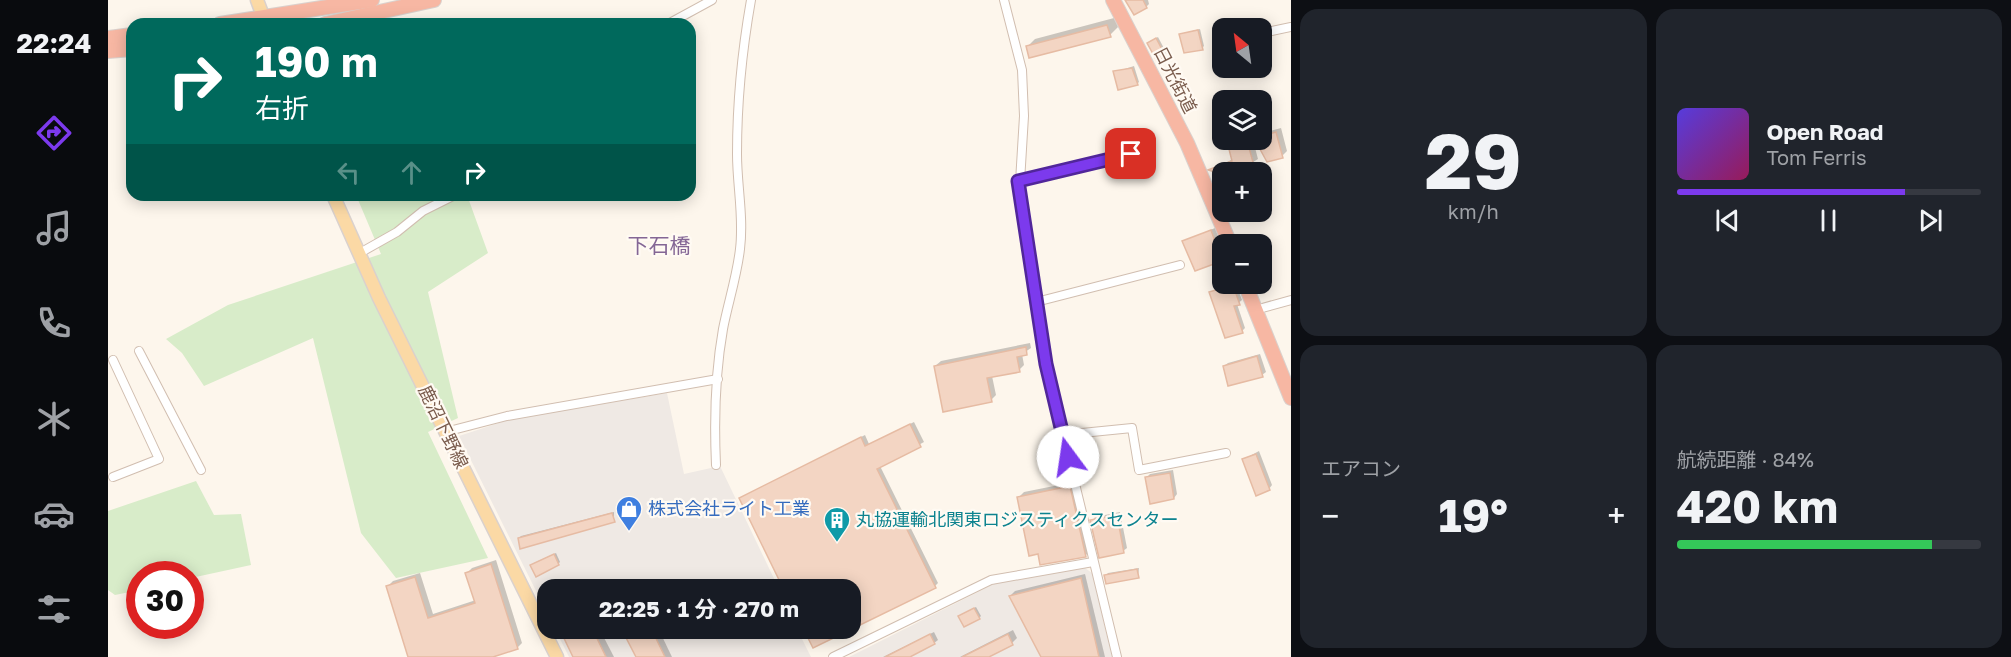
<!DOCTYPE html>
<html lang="ja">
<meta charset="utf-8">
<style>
:root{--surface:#171b24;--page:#20242c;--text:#f1f3f6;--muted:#9ea1a6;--line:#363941;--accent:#7c3aed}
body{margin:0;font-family:"Golos Text","Noto Sans JP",sans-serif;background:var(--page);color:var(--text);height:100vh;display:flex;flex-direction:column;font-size:22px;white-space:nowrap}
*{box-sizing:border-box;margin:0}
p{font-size:20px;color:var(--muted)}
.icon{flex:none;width:33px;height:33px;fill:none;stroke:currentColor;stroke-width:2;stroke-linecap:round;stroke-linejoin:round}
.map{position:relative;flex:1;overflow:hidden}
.sheet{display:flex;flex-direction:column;gap:9px;padding:9px;background:#0d0f14;width:720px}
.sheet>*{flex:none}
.guide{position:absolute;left:18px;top:18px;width:570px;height:183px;border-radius:18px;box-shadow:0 3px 15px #0003;background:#00695c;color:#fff;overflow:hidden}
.needle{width:39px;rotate:331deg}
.controls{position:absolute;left:1104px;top:18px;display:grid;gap:12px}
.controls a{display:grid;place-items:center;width:60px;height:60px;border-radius:12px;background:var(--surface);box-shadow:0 3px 15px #0003;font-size:30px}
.speed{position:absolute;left:18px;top:561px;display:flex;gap:12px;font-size:30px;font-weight:700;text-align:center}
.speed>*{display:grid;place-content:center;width:78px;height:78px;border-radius:50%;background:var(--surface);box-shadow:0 3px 15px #0003;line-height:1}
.speed .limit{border:9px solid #d22;background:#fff;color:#111}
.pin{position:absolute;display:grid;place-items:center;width:51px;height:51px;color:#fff;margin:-26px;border-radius:12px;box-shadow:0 3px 9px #0006}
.me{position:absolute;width:66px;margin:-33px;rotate:346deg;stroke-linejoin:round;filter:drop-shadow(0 0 4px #0008)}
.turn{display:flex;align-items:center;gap:21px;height:126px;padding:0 30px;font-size:27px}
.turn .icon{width:78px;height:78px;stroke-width:2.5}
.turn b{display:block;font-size:42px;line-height:51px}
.lanes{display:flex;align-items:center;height:57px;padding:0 30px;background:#0003;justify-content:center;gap:30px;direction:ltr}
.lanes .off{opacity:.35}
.big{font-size:45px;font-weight:700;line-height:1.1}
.sheet .tile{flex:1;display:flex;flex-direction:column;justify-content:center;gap:9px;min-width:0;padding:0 21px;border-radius:18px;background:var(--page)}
.sheet .dial{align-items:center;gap:0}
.dial b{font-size:78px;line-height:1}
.song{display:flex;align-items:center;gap:18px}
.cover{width:72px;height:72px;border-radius:9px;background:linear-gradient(135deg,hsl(250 70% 55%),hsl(330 70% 35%))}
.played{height:6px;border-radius:3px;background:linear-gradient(90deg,var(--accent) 75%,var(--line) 75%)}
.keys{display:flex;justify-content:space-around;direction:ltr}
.heat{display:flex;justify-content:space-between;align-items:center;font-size:33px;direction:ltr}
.charge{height:9px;border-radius:4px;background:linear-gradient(90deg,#34c759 84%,var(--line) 0)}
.sheet .tiles{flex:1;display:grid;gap:9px;grid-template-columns:repeat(2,1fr)}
.trip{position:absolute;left:429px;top:579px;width:324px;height:60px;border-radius:18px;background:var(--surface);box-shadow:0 3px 15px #0003;font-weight:700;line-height:60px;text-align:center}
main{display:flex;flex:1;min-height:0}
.menu{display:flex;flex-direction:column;width:108px;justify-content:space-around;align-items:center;background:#090b0e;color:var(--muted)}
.menu .icon{width:42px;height:42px}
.menu .on{color:var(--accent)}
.menu b{font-size:27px;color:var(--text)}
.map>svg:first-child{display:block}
.industrial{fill:#efe9e4}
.green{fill:#d8ecc9}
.shadow{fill:#0003}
.building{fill:#f3d5c3;stroke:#e6bba3;stroke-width:1.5}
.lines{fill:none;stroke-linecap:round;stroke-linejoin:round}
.street-casing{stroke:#d1beb0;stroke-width:10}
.primary-casing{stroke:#dad1cd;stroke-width:15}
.highway-casing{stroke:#dad1cd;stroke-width:16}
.street{stroke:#fff;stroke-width:8}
.primary{stroke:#fbd9a5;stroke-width:12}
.highway{stroke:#f7b7a3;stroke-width:14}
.route-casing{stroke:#51269a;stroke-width:15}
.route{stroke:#7c3aed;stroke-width:10}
.labels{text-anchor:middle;stroke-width:4.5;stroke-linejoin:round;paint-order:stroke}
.street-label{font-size:18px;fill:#7a5c4d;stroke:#fffaf3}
.shop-label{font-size:18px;fill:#366cbe;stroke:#fffaf3;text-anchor:start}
.culture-label{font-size:18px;fill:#0d838f;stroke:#fffaf3;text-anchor:start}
.quarter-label{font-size:21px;fill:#846695;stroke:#fffaf3}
</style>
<main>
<nav class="menu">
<b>22:24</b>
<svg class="icon on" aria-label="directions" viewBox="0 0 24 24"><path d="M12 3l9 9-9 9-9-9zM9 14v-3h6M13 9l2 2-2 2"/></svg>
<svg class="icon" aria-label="music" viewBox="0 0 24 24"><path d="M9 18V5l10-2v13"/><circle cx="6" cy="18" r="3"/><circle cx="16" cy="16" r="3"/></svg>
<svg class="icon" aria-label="phone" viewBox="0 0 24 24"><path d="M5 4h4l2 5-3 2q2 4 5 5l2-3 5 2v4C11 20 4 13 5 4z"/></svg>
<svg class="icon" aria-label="climate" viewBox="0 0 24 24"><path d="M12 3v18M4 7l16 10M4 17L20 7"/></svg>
<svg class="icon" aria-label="car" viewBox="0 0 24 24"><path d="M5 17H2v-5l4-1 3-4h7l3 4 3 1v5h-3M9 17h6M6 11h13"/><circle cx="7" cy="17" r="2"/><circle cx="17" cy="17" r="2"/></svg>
<svg class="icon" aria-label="filters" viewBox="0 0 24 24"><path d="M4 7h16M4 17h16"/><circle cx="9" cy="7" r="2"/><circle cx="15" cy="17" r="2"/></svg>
</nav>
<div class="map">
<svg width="1183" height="657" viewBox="0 0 1183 657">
<rect width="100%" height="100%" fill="#fdf6ec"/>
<g class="industrial">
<path d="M559,393L576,474L612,466L671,589L440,590L439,613L351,436L400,420Z"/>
<path d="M977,568L984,573L1004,657H741L886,584Z"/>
<path d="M447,629H689L703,657H461Z"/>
</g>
<g class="green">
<path d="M248,195H359L380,253L320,292L350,418L320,432L380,558L288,578L253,533L205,338L96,386L74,353L58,339L120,305L273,254Z"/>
<path d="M88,481L106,515L133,514L143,565L83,578L82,574H32L31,590L7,595L0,590V511Z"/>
</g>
<g class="shadow">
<path d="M1019,0H1040L1041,4L1038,7Z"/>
<path d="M1006,18L1010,27L1002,35L919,47L927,39Z"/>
<path d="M1092,29L1096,46L1094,48L1072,34Z"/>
<path d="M1050,37L1059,54L1050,59L1043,41Z"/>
<path d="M1026,66L1031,82L1029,84L1007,72Z"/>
<path d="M1173,128L1179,151L1174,156L1160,160L1149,140H1154V133Z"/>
<path d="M1145,140L1150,159L1129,172H1114V176L1110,177L1107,168L1125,159L1122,146L1131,140Z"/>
<path d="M1107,228L1114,246V259L1088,270L1076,241Z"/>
<path d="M1128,284L1134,300L1129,304L1137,328L1134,331L1103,292Z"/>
<path d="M922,343L923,348L914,354L916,365L911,370L884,376L888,395L883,400L827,366L833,361Z"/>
<path d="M1152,354L1158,372L1154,375L1116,366L1120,363Z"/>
<path d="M806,422L816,442L772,466L830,583L827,586L742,590L633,498L757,435L761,444Z"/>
<path d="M1151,451L1164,485L1161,489L1136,459Z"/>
<path d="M1065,470L1069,494L1066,498L1039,477L1042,474Z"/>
<path d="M966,482L983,550L978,555L934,563L911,497L916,492Z"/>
<path d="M506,512V521L411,538L413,536Z"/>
<path d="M1012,512L1019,548L1015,551L984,521L987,517Z"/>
<path d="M448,553L452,562L450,564L426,563Z"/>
<path d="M388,560L414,643L409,648L380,657H302L280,586L285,581L312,573L325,614L368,600L359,573L364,568Z"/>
<path d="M1031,568L1030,577L998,575L1000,573Z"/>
<path d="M977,574L997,657H935L902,596L907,591Z"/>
<path d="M868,607L873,616L871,618L854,614Z"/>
<path d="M458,628H491L506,657H467L454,632Z"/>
<path d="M515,628H550L564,657H530Z"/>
<path d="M905,630L909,638L904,643L877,657H852Z"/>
<path d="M826,632L830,640L826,643L799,657H775Z"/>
</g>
<g class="building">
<path d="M1017,0H1035L1039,8L1026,15Z"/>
<path d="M999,25L1003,37L921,58L918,46Z"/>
<path d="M1090,30L1095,50L1076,53L1071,34Z"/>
<path d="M1048,38L1058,57L1049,61L1039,43Z"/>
<path d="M1024,68L1030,85L1010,90L1005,71Z"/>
<path d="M1168,132L1175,158L1159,162L1147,140H1154V136Z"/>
<path d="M1139,140L1146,166L1128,170L1129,172H1114V191L1107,172L1100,170L1124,161L1120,145Z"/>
<path d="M1103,230L1114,261L1087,271L1074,241Z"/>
<path d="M1125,285L1132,305L1126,306L1135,333L1117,338L1101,292Z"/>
<path d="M918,347L919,355L909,357L912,372L879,378L884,402L835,412L826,366Z"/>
<path d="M1149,356L1155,377L1120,386L1115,366Z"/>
<path d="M802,424L813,447L769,469L828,588L705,648L695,628H742V590H676L631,498L753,437L757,446Z"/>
<path d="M1148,454L1162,490L1148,496L1134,459Z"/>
<path d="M1062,473L1066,499L1042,504L1037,477Z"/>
<path d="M962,486L978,557L932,565L930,554L921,556L909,497Z"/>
<path d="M504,513L507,522L412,549L410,538Z"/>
<path d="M1009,515L1016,553L991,558L982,520Z"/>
<path d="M446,554L451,565L428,577L422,565Z"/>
<path d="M383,564L410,649L385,657H300L278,586L307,577L320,618L367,603L357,573Z"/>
<path d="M1029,569L1031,578L998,584L996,575Z"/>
<path d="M973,578L991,657H933L901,596Z"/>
<path d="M866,608L872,619L856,627L850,616Z"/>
<path d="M459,628H484L498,657H465L453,632Z"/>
<path d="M513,628H543L557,657H528Z"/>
<path d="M822,634L827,644L802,657H777Z"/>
<path d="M900,634L905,645L881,657H854Z"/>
</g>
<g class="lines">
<g class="street-casing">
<g id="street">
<path d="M896,0L914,70L916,116L911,198L938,364L1009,657"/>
<path d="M560,24L604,0"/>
<path d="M1154,33L1183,27"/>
<path d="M910,181L1023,155"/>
<path d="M250,254L289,232L315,211L347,195"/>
<path d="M928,302L1072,265"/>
<path d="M1147,310L1183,300"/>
<path d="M31,351L93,470"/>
<path d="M5,360L51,459L5,477"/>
<path d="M337,432L399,416L610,379"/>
<path d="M954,435L1024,428L1031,470L1118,453"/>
<path d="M608,465C606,420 607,374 615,329C620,303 629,276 632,249C636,217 629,186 629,154C629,102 634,51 643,0"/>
<path d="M725,657L883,580L985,562"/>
</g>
</g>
<g class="primary-casing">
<g id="primary">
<path d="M149,0L158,24"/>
<path d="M225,195L271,298L449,657"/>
</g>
</g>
<g class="highway-casing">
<g id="highway">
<path d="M1005,0L1079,143L1122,244"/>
<path d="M112,24L264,0"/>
<path d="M217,24L326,0"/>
<path d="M0,38L24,35"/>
<path d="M0,51L24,49"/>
<path d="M1137,284L1183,398"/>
</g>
</g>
<use href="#street" class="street"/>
<use href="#primary" class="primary"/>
<use href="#highway" class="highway"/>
</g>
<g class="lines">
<g class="route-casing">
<path id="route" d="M960,457L938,364L910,181L1023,154"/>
</g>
<use href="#route" class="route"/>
</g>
<defs>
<g id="shop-pin" transform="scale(1.35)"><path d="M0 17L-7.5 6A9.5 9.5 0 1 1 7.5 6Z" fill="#3f7fe0" stroke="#fffaf3"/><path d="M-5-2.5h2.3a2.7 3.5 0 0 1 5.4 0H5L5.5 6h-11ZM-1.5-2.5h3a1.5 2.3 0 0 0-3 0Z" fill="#fff"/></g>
<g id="building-pin" transform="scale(1.35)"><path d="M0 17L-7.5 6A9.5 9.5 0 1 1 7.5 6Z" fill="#0f9aa8" stroke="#fffaf3"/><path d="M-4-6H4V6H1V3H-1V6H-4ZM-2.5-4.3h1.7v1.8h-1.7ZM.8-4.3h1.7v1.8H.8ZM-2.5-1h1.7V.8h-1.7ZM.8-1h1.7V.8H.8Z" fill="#fff"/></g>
</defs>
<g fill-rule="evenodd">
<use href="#shop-pin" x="521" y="509"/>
<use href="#building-pin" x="729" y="520"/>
</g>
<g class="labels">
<g class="street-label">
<text transform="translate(1067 80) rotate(63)" y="6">日光街道</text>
<text transform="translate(335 427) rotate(64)" y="6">鹿沼下野線</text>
</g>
<g class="shop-label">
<text x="540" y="515">株式会社ライト工業</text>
</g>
<g class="culture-label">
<text x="748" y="526">丸協運輸北関東ロジスティクスセンター</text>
</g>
<g class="quarter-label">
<text x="551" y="253">下石橋</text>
</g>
</g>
</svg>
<div class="controls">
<a><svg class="needle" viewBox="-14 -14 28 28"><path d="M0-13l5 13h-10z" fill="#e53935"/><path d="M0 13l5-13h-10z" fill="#9ea1a6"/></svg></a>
<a><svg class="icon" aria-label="layers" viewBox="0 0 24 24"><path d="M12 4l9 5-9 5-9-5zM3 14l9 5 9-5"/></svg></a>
<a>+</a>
<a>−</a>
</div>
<div class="speed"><div class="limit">30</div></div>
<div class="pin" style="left:1023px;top:154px;background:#d93025"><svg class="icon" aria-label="arrive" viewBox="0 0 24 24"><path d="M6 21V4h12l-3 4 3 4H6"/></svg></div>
<svg class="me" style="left:960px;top:457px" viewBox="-20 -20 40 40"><circle r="19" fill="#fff"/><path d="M0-13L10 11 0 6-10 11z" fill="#7c3aed"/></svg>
<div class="trip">22:25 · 1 分 · 270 m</div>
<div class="guide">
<div class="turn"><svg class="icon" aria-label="right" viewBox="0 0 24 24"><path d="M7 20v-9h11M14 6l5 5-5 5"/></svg><div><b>190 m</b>右折</div></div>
<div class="lanes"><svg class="icon off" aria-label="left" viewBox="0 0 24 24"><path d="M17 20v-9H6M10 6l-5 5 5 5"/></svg><svg class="icon off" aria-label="ahead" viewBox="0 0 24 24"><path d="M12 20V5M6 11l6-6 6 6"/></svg><svg class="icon" aria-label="right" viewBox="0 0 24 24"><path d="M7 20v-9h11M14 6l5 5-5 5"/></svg></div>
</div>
</div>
<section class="sheet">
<div class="tiles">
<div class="tile dial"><b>29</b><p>km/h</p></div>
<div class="tile">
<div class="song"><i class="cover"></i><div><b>Open Road</b><p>Tom Ferris</p></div></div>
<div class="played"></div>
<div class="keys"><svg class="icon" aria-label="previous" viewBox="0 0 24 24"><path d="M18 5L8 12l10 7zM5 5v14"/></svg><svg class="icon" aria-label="pause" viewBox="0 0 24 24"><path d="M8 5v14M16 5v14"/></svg><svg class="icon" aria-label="next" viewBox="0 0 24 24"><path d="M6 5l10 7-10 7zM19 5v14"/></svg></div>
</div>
<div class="tile"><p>エアコン</p>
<div class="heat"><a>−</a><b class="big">19°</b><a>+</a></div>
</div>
<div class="tile"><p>航続距離 · 84%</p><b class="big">420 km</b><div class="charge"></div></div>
</div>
</section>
</main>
